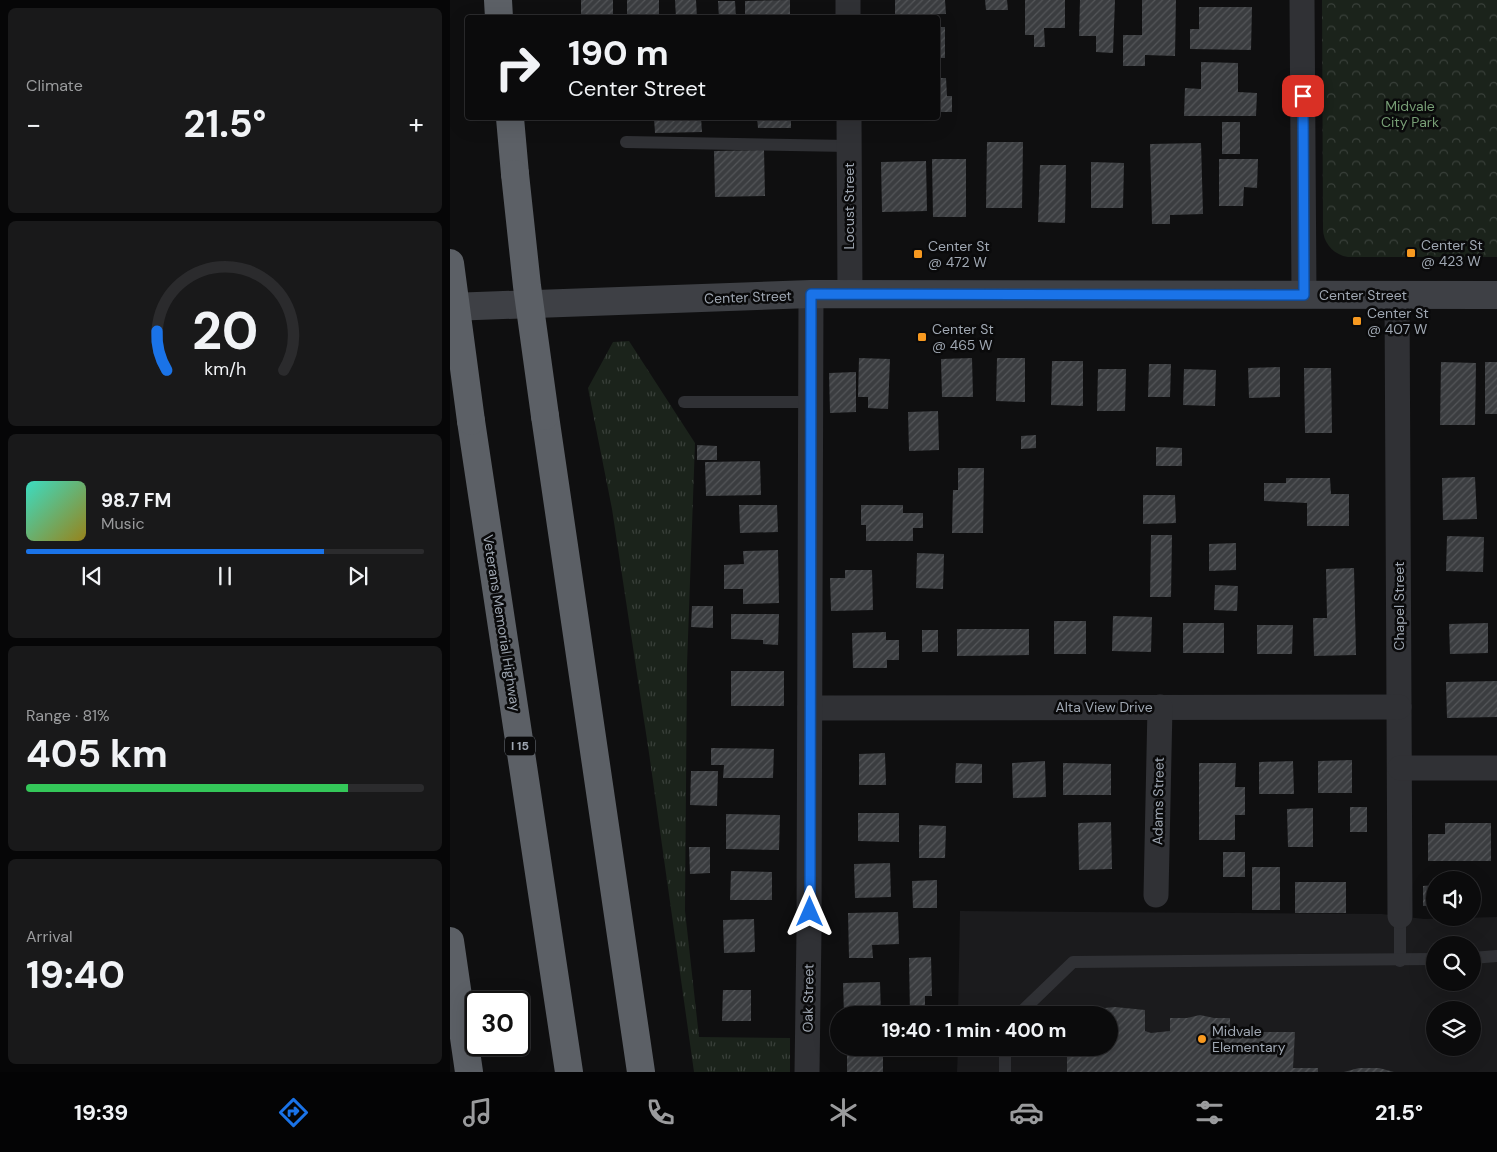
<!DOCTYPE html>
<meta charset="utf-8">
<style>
:root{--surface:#0b0b0c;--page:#19191a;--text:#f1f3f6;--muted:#9a9b9d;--line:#2b2b2d;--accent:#1a73e8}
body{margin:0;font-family:"DM Sans",sans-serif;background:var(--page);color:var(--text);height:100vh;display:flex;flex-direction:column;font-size:19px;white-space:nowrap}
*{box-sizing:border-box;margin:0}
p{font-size:16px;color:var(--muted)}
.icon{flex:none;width:28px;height:28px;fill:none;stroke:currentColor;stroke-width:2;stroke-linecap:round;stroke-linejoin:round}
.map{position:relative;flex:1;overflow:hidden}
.side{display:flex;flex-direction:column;gap:8px;padding:8px;background:#060607;width:450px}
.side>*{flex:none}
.banner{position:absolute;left:15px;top:15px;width:475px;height:105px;border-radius:5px;box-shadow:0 5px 20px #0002,0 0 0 1px var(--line);background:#0b0b0c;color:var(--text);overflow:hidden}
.tools{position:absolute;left:976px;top:871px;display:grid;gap:10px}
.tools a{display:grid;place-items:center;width:55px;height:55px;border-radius:50%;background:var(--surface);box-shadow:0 5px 20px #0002,0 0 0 1px var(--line);font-size:25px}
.speed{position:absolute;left:15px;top:991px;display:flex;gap:10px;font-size:25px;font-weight:700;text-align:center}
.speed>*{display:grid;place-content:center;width:65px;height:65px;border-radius:50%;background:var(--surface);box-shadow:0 5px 20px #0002,0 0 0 1px var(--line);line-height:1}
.speed .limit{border:2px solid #111;border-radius:8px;background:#fff;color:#111}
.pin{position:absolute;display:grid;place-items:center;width:42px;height:42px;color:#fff;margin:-21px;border-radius:10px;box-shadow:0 2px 8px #0006}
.me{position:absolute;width:55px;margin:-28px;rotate:0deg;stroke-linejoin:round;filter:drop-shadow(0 0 4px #0008)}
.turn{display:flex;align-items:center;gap:18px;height:105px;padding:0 20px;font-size:22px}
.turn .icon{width:65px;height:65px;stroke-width:2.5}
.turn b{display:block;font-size:35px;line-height:42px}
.big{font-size:38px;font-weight:700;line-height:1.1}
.side .widget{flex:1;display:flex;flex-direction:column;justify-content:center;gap:8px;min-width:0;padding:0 18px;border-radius:8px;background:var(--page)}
.side .dial{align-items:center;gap:0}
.dial svg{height:130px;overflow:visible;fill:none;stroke:var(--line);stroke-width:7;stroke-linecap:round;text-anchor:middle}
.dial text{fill:var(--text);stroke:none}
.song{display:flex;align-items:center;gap:15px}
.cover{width:60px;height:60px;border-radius:8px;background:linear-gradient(135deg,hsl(170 70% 55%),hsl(50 70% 35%))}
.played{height:5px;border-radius:2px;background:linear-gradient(90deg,var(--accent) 75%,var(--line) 75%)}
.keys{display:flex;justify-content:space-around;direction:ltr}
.heat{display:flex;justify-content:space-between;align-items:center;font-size:28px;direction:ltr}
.charge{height:8px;border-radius:4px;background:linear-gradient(90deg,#34c759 81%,var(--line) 0)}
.trip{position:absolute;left:380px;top:1006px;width:288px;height:50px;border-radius:25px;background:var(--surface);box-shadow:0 5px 20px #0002,0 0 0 1px var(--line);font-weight:700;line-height:50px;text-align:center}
.tabs{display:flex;height:80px;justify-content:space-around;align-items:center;background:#040405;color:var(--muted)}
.tabs .icon{width:35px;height:35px}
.tabs .on{color:var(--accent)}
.tabs b{font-size:22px;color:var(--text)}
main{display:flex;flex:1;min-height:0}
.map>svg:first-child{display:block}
.built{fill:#1b1b1d;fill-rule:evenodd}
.grass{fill:url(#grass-tufts)}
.forest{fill:url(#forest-crowns)}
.building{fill:url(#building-hatch)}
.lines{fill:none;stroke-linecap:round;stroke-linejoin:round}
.service{stroke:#303135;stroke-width:12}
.minor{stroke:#303135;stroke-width:25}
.secondary{stroke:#3e4045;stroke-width:28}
.motorway{stroke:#5c6066;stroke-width:28}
.motorway-bridge{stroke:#5c6066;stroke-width:28}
.route-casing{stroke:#114b97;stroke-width:12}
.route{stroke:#1a73e8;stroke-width:9}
.poi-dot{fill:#f79920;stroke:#0a0a0b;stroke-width:2}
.labels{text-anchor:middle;stroke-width:5;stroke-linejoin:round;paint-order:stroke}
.shield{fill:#0a0a0b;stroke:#727880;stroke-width:1}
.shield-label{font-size:12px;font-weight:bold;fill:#9fa7b2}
.park-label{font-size:14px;fill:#779e75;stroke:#0a0a0b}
.street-label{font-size:14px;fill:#9fa7b2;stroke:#0a0a0b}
.poi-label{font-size:14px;fill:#9fa7b2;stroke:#0a0a0b;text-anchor:start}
</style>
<main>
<section class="side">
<div class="widget"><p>Climate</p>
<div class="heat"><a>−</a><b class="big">21.5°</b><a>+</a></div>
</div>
<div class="widget dial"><svg viewBox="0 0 100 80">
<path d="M14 69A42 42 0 1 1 86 69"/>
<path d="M14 69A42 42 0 0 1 8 45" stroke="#1a73e8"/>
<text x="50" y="56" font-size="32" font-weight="700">20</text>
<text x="50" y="72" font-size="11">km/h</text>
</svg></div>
<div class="widget">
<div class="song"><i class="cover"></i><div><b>98.7 FM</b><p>Music</p></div></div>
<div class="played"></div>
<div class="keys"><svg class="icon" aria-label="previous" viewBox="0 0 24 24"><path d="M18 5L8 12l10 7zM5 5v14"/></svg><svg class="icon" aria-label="pause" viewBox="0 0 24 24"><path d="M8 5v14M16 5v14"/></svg><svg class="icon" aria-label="next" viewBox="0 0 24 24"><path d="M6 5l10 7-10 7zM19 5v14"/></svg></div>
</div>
<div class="widget"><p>Range · 81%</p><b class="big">405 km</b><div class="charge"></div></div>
<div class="widget"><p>Arrival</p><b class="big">19:40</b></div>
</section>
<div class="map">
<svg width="1047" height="1072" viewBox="0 0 1047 1072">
<defs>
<pattern id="grass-tufts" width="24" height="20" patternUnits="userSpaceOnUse" patternTransform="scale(1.25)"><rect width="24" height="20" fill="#1b231b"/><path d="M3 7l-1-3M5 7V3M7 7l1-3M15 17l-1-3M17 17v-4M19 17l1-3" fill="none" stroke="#39403a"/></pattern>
<pattern id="forest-crowns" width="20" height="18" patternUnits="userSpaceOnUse" patternTransform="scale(1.25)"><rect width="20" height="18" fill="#1b231b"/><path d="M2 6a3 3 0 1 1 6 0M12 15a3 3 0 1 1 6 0" fill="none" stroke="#39403a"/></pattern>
<pattern id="building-hatch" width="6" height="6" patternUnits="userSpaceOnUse" patternTransform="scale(1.25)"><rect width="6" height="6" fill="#3b3d40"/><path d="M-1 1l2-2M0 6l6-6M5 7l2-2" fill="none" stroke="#545659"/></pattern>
</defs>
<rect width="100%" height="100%" fill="#0f0f10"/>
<path class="built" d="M510,911L932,914L974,919L1047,917V1072H507L508,1048H659V1015H508ZM985,945H1022V982H985ZM985,1010H1022V1048H985Z"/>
<path class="grass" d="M179,341L245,443L237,665L235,911L249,1037L340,1038V1072H244L199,753L162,509L138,388L163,342Z"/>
<path class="forest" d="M872,0H1047V257H898C884,255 873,243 873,229Z"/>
<g class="building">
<rect x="131" y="0" width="32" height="18"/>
<rect x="177" y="0" width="32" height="18"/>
<path d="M225,0H246L247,18H226Z"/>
<path d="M340,0V18H295V1Z"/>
<path d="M445,0H495L496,14L445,15Z"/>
<path d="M535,0H557L558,10H536Z"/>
<path d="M575,0H615V28H594L595,47H584V35H575Z"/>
<path d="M630,0H665L663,53L646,52V36H629Z"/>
<path d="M692,0H726L725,56L695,55V66H673V35H692Z"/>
<path d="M268,1H285L286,18H269Z"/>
<path d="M749,7H802L801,50L740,49V29H749Z"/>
<rect x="488" y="27" width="7" height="31"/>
<path d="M751,62L788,63V92L807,93L806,116H734L735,88L751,89Z"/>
<path d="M488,78H496L497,96H502V112H488Z"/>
<path d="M204,118H251L252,132L205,133Z"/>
<path d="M307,118H341V128H308Z"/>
<rect x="772" y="122" width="18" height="32"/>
<path d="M537,142H573L572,208H536Z"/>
<path d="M751,143L753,214L720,215V224H702L700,144Z"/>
<path d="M314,150L315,196L265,197L264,151Z"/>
<path d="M482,159H516V217H483Z"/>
<path d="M769,159H808L807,188L794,187L793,206H769Z"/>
<path d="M476,161L477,211L432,212L431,162Z"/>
<path d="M641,162L674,163L673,208H641Z"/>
<path d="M590,165H616L615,223L588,222Z"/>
<path d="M409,358L440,359L438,409L418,408V397H408Z"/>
<path d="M522,358L523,397H492L491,359Z"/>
<path d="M547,358H575V402L546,401Z"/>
<path d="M602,361H633V406L601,405Z"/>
<path d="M991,362L1026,363L1025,425H990Z"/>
<rect x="1035" y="362" width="12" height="52"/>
<path d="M699,364H721L720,397H698Z"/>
<path d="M830,367V397L799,398L798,368Z"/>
<path d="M854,368H881L882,433H855Z"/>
<path d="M648,369H676L675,411H647Z"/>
<path d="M734,369L766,370L765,406L733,405Z"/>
<path d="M406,372V412L380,413L379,373Z"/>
<path d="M488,411L489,450L459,451L458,412Z"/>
<path d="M586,435V448L571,449V436Z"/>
<path d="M247,445L267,446V460H247Z"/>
<path d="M706,447L732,448V466H706Z"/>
<path d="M310,461L311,495L256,496L255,462Z"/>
<path d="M508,468H534L533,533H502L503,490H508Z"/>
<path d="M1025,477L1027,519L993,520L992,478Z"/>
<path d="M836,478H880L881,494H899V526H857V503L814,501V483H836Z"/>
<path d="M693,495H725L726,523L693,524Z"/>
<path d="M289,505H327L328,532L290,533Z"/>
<path d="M411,505H453V513H473V528H463V541H416V525H411Z"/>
<path d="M701,535H722L721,597H700Z"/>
<path d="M997,536L1034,537L1033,572L996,571Z"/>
<path d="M786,543V570L759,571V544Z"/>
<path d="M328,550L329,603L293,604V589H274V565L294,564L293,551Z"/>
<path d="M467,553L494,554L493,589L466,588Z"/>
<path d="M904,568L906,655L864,656L863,618H877L876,569Z"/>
<path d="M395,570H422L423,610L381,611L380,578H395Z"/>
<path d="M765,585L788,586L787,611L764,610Z"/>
<path d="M242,606H263V628L241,627Z"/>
<path d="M281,614H329L328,645L313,644V640L281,639Z"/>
<path d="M663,616L702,617L701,652L662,651Z"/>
<rect x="604" y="621" width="32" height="33"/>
<rect x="733" y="623" width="41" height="30"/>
<path d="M1038,623V653L1000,654L999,624Z"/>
<path d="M807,625H843L842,654H807Z"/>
<path d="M507,629H579V655L507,656Z"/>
<rect x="472" y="630" width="16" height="22"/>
<path d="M436,632V640H449V660H437V668H403L402,633Z"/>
<rect x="281" y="671" width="53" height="35"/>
<path d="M1047,681V717L997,718L996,682Z"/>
<path d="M261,748L324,749L323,778H273L274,765H261Z"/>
<path d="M435,753L436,785H409V754Z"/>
<path d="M902,760V793H868V761Z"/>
<path d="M595,761L596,797L563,798L562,763Z"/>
<path d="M843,761L844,794H809V762Z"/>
<path d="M506,763L532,764V783H505Z"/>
<path d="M613,763L661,764V795H613Z"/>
<path d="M749,763H786L785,787H795V815H785V840H749Z"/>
<path d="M241,771H268L267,806L240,805Z"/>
<rect x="900" y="807" width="17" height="25"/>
<path d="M863,808V847H838L837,809Z"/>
<path d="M408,813H449V842L408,841Z"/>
<path d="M276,814L330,815L329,850L276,849Z"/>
<path d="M661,822L662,869L629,870L628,823Z"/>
<path d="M995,823H1041V861H978V834H995Z"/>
<path d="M469,825L496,826L495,858H469Z"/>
<path d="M239,847H260V873L240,874Z"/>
<rect x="773" y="852" width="22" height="25"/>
<path d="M440,863L441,897L405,898L404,864Z"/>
<rect x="802" y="867" width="28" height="43"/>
<path d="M281,871L322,872V900H280Z"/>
<path d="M487,880V908H463L462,881Z"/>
<rect x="845" y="882" width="51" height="31"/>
<path d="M985,885V905L973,906V886Z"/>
<path d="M448,912L449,944L422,945L423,958H399L398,913Z"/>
<path d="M304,919L305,952L274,953L273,920Z"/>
<path d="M481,957L482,996H475V1012H481V1015H460L459,958Z"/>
<path d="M430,982L431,1015H394L393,983Z"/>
<path d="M273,990H301V1021H272Z"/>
<path d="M665,1007L695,1010V1031L701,1033L720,1031V1018H737L750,1015L764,1018H780V1032H845L843,1068H868V1072H617V1048H659V1015H635V1010Z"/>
<rect x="397" y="1048" width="36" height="24"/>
<rect x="460" y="1048" width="21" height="6"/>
<path d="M929,1068L944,1072H894L909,1068Z"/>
</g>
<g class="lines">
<g class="service">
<path d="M176,142L399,146"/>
<path d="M234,402H361"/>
<path d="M1022,958L1047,956"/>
<path d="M950,961V916"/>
<path d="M568,1015L623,962L985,959"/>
<path d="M555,1072V1048"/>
</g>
<g class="minor">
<path d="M398,0V18"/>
<path d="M852,0L854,295"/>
<path d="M399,118L400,294"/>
<path d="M947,295L950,916"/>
<path d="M360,708L949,707"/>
<path d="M950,768H1047"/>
<path d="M706,895L710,707"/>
<path d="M357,1072L359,931L361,294"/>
</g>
<path class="secondary" d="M0,307L361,294L1047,295"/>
<g class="motorway">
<path d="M48,0L49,18"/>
<path d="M60,118L65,174"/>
<path d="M95,416L191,1072"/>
<path d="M21,421L119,1072"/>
<path d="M0,941L19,1072"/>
</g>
<g class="motorway-bridge">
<path d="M65,174L77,286L95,416"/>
<path d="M0,263L21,421"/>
</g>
</g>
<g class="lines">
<g class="route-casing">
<path id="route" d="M360,912L361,294L854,295L853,96"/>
</g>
<use href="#route" class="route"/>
</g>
<g class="poi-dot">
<rect x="956" y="248" width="10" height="10" rx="2.5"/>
<rect x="463" y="249" width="10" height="10" rx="2.5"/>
<rect x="902" y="316" width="10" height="10" rx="2.5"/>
<rect x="467" y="332" width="10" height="10" rx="2.5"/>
<circle cx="752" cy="1039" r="5"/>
</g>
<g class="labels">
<rect class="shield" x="55" y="736.5" width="30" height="19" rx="4"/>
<g class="shield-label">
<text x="70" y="750">I 15</text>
</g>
<g class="park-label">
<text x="960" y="111">Midvale<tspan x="960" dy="16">City Park</tspan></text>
</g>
<g class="street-label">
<text transform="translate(399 206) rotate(-90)" y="5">Locust Street</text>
<text x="913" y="300">Center Street</text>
<text transform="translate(298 297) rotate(-2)" y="5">Center Street</text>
<text transform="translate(949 606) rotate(-90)" y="5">Chapel Street</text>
<text transform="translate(52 623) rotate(81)" y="5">Veterans Memorial Highway</text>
<text x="654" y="712">Alta View Drive</text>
<text transform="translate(708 801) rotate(-89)" y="5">Adams Street</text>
<text transform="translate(358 998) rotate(-89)" y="5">Oak Street</text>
</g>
<g class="poi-label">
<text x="971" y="250">Center St<tspan x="971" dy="16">@ 423 W</tspan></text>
<text x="478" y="251">Center St<tspan x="478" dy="16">@ 472 W</tspan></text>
<text x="917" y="318">Center St<tspan x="917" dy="16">@ 407 W</tspan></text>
<text x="482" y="334">Center St<tspan x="482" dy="16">@ 465 W</tspan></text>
<text x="762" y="1036">Midvale<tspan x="762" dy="16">Elementary</tspan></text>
</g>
</g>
</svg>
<div class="tools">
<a><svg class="icon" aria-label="sound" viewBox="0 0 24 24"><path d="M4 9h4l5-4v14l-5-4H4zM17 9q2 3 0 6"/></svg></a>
<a><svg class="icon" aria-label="search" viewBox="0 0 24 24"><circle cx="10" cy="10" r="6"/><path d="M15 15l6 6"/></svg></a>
<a><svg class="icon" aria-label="layers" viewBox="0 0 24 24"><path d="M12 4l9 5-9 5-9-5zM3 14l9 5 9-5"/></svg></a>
</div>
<div class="speed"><div class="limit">30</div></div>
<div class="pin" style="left:853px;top:96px;background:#d93025"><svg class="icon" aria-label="arrive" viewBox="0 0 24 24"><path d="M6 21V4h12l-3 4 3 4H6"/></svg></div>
<svg class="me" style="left:360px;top:912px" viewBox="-20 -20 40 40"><path d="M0-17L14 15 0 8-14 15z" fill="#1a73e8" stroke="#fff" stroke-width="4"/></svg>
<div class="trip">19:40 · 1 min · 400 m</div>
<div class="banner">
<div class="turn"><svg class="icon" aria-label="right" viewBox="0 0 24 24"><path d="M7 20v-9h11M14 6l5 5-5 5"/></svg><div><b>190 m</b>Center Street</div></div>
</div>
</div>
</main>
<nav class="tabs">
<b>19:39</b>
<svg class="icon on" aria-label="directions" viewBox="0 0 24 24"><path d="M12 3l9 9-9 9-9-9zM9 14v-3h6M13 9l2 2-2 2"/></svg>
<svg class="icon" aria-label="music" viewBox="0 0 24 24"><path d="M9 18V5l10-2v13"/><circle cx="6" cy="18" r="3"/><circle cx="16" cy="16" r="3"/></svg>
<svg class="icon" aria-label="phone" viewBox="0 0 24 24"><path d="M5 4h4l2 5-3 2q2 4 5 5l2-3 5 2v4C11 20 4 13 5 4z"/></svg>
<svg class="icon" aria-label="climate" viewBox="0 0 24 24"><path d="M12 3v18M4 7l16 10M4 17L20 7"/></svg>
<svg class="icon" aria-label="car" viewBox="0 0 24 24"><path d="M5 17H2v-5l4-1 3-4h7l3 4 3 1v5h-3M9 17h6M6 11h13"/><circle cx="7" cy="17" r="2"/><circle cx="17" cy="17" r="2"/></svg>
<svg class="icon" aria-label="filters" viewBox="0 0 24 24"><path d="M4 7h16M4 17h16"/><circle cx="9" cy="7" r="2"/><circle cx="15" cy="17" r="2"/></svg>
<b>21.5°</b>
</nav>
